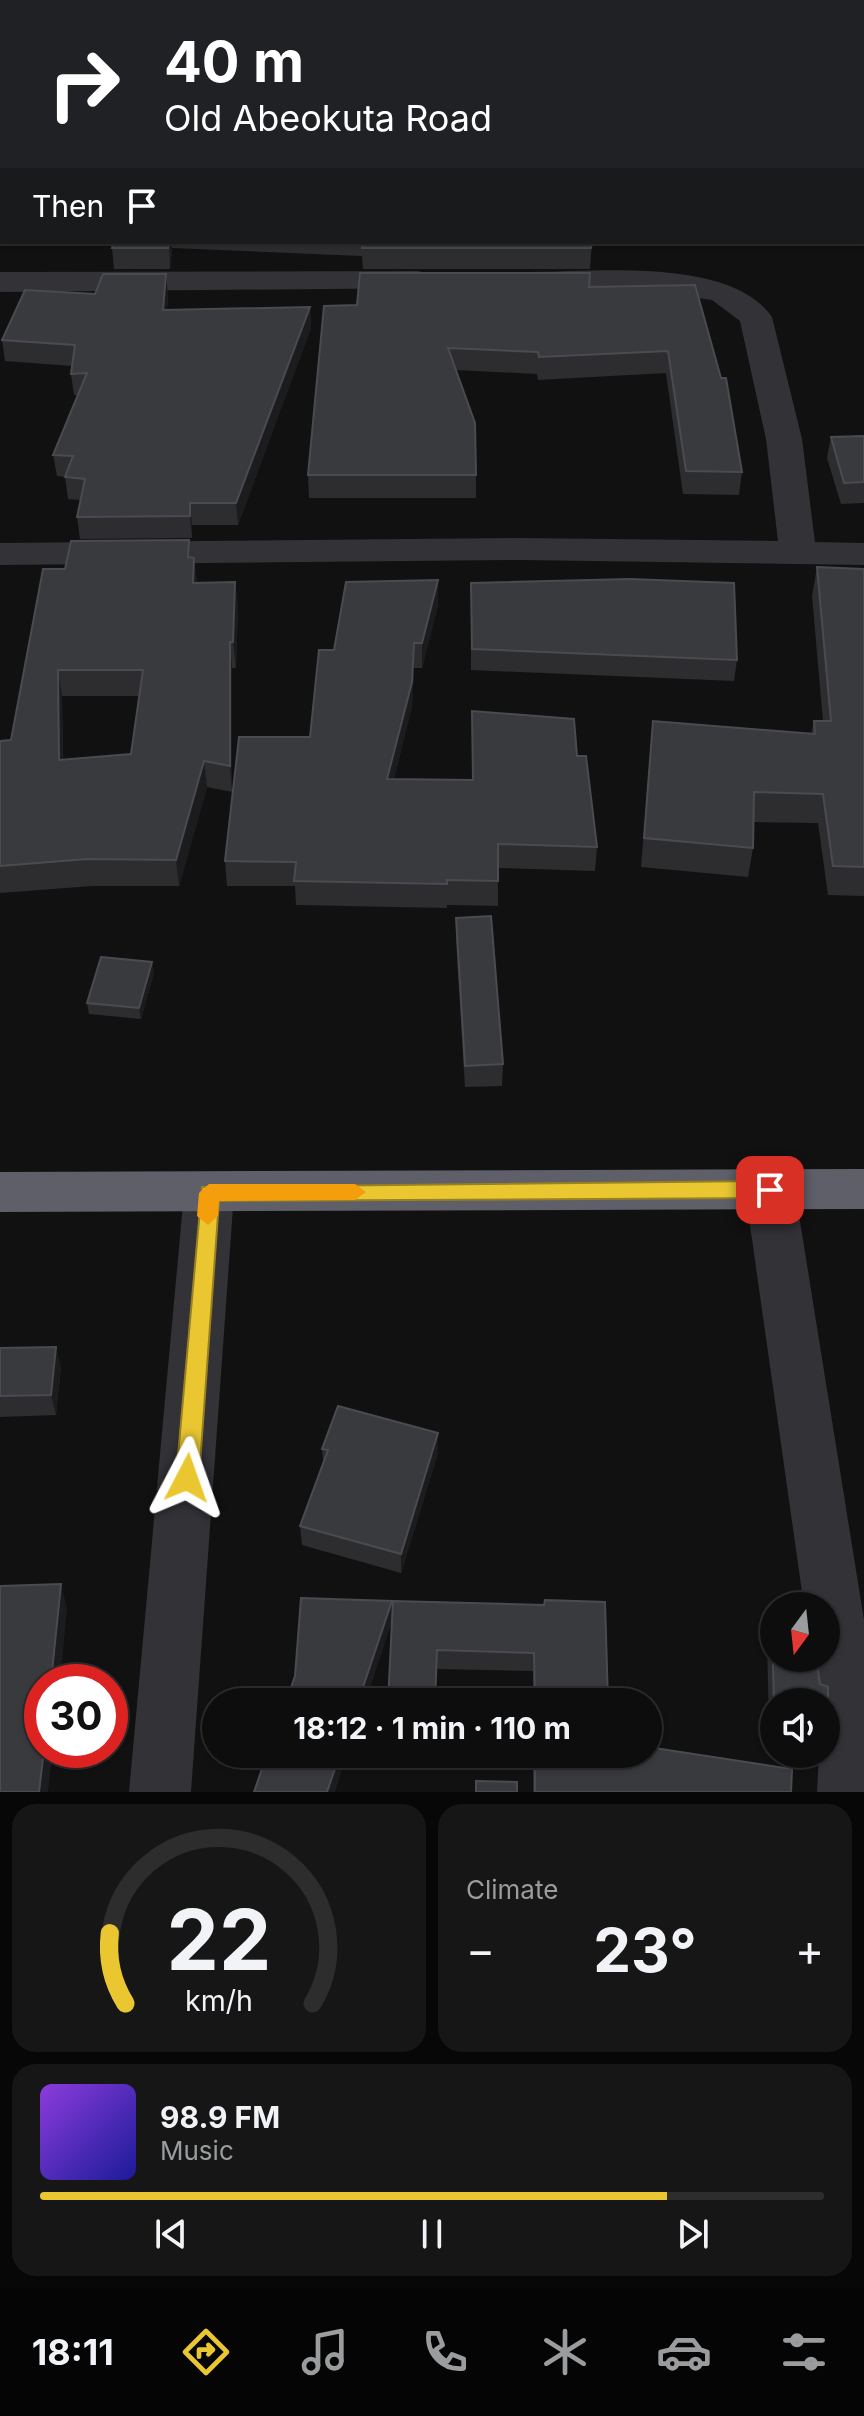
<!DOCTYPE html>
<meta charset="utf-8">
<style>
:root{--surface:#0d0d0e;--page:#161617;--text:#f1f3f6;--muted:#9a9c9e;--line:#2d2d2e;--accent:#eac731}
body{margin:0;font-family:Inter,sans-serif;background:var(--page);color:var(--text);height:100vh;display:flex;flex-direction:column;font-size:30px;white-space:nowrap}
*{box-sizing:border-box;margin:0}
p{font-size:26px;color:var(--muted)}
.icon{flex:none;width:44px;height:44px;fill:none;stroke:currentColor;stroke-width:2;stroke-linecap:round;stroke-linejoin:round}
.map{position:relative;height:1792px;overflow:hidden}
.details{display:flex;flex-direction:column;gap:12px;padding:12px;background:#070708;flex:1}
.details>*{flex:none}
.hud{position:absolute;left:0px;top:0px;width:864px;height:244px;box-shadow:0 2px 6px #0004,0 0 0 2px var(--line);background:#202124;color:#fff;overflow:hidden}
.needle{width:52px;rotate:195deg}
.fabs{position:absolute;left:760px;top:1592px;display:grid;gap:16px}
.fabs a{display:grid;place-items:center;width:80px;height:80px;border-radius:50%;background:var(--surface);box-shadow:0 2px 6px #0004,0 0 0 2px var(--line);font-size:40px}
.speed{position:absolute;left:24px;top:1664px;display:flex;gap:16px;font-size:40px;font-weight:700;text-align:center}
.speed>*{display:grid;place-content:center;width:104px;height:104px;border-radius:50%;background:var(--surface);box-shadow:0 2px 6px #0004,0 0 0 2px var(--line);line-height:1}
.speed .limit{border:12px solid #d22;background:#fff;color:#111}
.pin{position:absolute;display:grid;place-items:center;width:68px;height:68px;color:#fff;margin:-34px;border-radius:16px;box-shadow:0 4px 12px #0006}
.me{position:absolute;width:88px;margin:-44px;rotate:4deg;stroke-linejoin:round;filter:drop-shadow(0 0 6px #0008)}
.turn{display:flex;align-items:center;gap:28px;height:168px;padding:0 32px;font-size:36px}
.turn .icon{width:104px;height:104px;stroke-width:2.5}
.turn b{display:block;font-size:56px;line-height:68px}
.then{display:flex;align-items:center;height:76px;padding:0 32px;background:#0003;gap:16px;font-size:30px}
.big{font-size:60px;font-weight:700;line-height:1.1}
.details .card{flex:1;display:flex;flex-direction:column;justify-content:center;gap:12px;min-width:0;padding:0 28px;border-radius:24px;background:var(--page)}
.details .dial{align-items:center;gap:0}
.dial svg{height:208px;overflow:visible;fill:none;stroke:var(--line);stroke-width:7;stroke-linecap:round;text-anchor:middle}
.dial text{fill:var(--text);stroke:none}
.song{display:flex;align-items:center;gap:24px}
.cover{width:96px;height:96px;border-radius:12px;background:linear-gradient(135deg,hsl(270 70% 55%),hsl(240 70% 35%))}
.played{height:8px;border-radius:4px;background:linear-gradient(90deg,var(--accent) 80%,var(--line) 80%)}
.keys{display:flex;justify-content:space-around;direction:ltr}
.heat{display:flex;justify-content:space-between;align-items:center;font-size:44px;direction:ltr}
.details .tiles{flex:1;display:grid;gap:12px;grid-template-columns:1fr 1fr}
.card:last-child{grid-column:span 2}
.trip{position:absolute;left:202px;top:1688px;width:460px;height:80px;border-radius:40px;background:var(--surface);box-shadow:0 2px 6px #0004,0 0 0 2px var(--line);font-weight:700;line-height:80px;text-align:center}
.dock{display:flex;height:128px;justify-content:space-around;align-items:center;background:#050506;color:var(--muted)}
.dock .icon{width:56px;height:56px}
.dock .on{color:var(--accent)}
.dock b{font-size:36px;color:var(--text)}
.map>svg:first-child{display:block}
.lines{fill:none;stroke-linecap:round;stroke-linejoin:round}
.minor{fill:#323237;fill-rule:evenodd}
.highway{fill:#5e5f68;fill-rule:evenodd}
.wall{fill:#2d2d30;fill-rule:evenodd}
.shaded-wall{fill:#1c1c1e}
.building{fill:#393a3e;stroke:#4a4b50;stroke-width:2;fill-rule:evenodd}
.route{fill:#eac731;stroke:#988120;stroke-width:2}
.slow{fill:#f59e0b}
</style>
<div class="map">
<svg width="864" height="1792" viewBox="0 0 864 1792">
<rect width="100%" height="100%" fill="#111112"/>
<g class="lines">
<g class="minor">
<path d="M0,0L12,2H2L0,20Z"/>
<rect x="862" y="166" width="2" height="18"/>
<path d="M418,271L429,274L434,281L429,288L0,292V272Z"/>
<path d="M530,272C595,272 731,257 772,317L802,439L815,542L864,543V565L521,560L0,565V543L521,538L778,541L766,439L740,321L712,300L657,292L519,289L514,282L519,275Z"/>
<path d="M770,1170L788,1176L795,1190L864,1620V1792H817L819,1754H826V1702H818L811,1658H826V1606H804L745,1190L752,1176Z"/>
<path d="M209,1173L227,1179L234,1193L191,1792H129L184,1193L191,1179Z"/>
</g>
<path class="highway" d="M864,1169V1209L0,1212V1172Z"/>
</g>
<g class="wall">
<path d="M583,0H763L781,2H582Z"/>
<path d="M862,11H864V160L862,159Z"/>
<path d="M2,123V232H0V129Z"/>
<path d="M114,242H592L590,269H363L362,256L172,248L170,269H114L112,248Z"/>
<path d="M695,285L742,472L739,495L683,494L666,373L538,380L537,374L456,370L476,475V498H309L308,475L357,305L589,287Z"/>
<path d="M95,294L168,295L167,310L310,307L311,328L238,525H192V538L80,539L77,517L81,500L68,499L65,477L57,476L53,455L78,395H74L71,374L72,366L5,361L2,340Z"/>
<path d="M864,436V503L841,504L827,458L831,437Z"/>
<path d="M189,540L190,557L194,558L197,583L235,582L238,608L236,668H232V792L207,787L179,886H92L0,893V741L11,740L65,569ZM62,696H140L131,754L63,760Z"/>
<path d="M817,567L864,569V896L828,895L818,823L753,822V848L748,877L641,867L653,721L811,734L814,721H823L812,596Z"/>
<path d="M438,580V605L422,668H414L412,706L394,779L472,780V711L577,756L597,847L595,871L498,868V906L447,905V908L296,905L295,886H227L225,861L310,737Z"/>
<path d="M471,604L737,660L734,681L471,670Z"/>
<path d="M456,918L503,1064L502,1086L465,1087L456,940Z"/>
<path d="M152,962L154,973L141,1019L89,1014L87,1003Z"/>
<path d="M0,1348L61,1367L56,1415L0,1417Z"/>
<path d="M438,1433V1453L401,1573L302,1545L300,1526L323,1462L322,1449Z"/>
<path d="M392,1601L393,1618L544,1605L608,1702H533V1671L437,1669L392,1620L365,1702H286Z"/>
<path d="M772,1622H774V1658H816L820,1684L828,1687V1710L826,1718V1702H774V1724L769,1723L767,1641Z"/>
<path d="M533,1754H648L791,1792H533Z"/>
</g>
<g class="shaded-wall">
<path d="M169,242H172V248L170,269Z"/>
<path d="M166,274L168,295L165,332L163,310Z"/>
<path d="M310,307L311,328L238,525L236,503Z"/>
<path d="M190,503L192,525V538L190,516Z"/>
<path d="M194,558L197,584L193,583Z"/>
<path d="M438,580V605L422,668V643Z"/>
<path d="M235,582L238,608L236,668L233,642Z"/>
<path d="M230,642L232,668V792L230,766Z"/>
<path d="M414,643V668L412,706L388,804L387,779Z"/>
<path d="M58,670L62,696L63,787L59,760Z"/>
<path d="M204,761L207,787L179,886L176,860Z"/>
<path d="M152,962L154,973L141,1019L139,1008Z"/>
<path d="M56,1347L61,1367L56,1415L51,1395Z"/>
<path d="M438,1433V1453L401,1573V1554Z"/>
<path d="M61,1584L67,1608L60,1682H51Z"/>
<path d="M392,1601L393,1619L365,1702H358Z"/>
<path d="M44,1750H53L48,1792H39Z"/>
<path d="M340,1754H347L335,1792H327Z"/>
</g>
<g class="building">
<path d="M184,0H282L281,2H183Z"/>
<path d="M611,0H763L781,2H620Z"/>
<rect x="862" y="11" width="2" height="128"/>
<path d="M2,123V211H0V129Z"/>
<path d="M114,242H169L168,248H112Z"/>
<path d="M363,242H592L591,248H362Z"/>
<path d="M360,273H590L589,287L695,285L721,378H726L742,472L686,471L668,351L539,357L538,352L448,348L475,423L476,475H308L324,306L357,305Z"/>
<path d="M103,274H166L163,310L310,307L236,503H190V516L77,517L85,479L65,477L73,456L53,455L87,373L71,374L75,345L2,340L25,290L95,294Z"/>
<path d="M864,436V482L844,483L831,437Z"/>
<path d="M189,540L188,557L194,558L193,583L235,582L233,642H230V766L204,761L176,860L87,859L0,866V741L11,740L43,569H65L71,541ZM58,670H143L131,754L59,760Z"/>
<path d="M817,567L864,569V867L833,866L823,794L754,792L753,848L644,838L653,721L815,734L814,721H831Z"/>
<path d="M630,579L734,583L737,660L472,649L471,583Z"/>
<path d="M438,580L422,643H414L412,682L387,779L473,780L472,711L574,719L577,756H586L597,847L498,844V881L447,880V884L294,881L296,862L225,861L239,737H310L319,650H334L346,582Z"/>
<path d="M491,916L503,1064L465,1066L456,918Z"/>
<path d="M101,957L152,962L139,1008L87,1003Z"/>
<path d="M56,1347L51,1395L0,1396V1348Z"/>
<path d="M338,1406L438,1433L401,1554L300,1526L328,1450L322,1449Z"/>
<path d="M61,1584L51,1682H42V1750H44L39,1792H0V1586Z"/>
<path d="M301,1598L392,1601L358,1702H286L295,1676Z"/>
<path d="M545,1600L605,1602L608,1702H535L534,1653L437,1650L435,1702H388L393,1601L544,1605Z"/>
<path d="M772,1622H774V1658H816L820,1684L828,1687V1710H826V1702H774V1705Z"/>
<path d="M826,1626H828V1636L826,1637Z"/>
<path d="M648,1747L792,1769L791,1792H535V1754H648Z"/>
<path d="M267,1754H340L327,1792H254Z"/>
<path d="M476,1781L517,1782V1792H476Z"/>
</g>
<path class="route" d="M770,1181L780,1190L770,1198L219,1201L199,1478L195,1485L187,1488L179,1485L176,1478L202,1187Z"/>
<path class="slow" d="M209,1184H355L366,1192L355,1200L219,1201L218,1216L208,1225L197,1216L199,1193Z"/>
</svg>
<div class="fabs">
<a><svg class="needle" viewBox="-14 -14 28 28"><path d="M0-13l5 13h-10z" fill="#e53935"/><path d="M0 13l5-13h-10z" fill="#9a9c9e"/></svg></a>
<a><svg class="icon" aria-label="sound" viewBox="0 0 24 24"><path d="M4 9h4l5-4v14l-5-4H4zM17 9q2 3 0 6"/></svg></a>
</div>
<div class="speed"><div class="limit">30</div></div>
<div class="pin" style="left:770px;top:1190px;background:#d93025"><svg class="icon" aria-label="arrive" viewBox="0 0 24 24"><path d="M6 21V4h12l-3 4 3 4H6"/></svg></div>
<svg class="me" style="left:187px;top:1478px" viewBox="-20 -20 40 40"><path d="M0-17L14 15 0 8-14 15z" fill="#eac731" stroke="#fff" stroke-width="4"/></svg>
<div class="trip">18:12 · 1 min · 110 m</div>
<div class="hud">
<div class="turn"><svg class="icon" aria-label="right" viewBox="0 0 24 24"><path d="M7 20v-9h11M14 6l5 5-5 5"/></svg><div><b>40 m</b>Old Abeokuta Road</div></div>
<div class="then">Then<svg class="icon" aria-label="arrive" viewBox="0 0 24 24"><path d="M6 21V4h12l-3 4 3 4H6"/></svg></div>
</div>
</div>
<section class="details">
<div class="tiles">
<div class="card dial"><svg viewBox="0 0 100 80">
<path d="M14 69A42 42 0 1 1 86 69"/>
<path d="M14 69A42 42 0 0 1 8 42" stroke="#eac731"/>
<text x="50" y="56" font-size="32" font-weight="700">22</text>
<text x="50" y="72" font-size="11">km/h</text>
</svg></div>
<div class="card"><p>Climate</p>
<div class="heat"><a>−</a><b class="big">23°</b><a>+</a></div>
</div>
<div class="card">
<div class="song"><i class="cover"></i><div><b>98.9 FM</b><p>Music</p></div></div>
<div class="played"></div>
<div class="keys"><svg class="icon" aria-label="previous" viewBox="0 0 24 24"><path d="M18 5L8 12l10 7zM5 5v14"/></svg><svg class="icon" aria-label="pause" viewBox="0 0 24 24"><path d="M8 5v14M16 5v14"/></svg><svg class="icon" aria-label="next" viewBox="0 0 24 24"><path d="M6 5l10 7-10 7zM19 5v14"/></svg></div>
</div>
</div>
</section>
<nav class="dock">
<b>18:11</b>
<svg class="icon on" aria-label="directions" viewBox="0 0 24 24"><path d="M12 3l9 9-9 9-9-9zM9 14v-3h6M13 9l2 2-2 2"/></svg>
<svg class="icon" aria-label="music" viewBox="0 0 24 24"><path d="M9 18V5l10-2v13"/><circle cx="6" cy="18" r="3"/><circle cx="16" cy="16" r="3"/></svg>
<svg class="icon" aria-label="phone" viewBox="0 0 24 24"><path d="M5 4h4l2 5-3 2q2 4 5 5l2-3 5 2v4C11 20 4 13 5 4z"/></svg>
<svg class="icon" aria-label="climate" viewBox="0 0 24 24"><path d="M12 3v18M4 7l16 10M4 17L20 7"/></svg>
<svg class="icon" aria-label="car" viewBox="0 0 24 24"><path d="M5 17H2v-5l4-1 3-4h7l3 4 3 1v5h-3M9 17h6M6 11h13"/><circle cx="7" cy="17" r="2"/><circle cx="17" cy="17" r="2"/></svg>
<svg class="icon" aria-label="filters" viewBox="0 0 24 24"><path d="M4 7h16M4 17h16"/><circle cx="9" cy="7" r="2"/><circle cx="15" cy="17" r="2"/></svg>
</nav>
